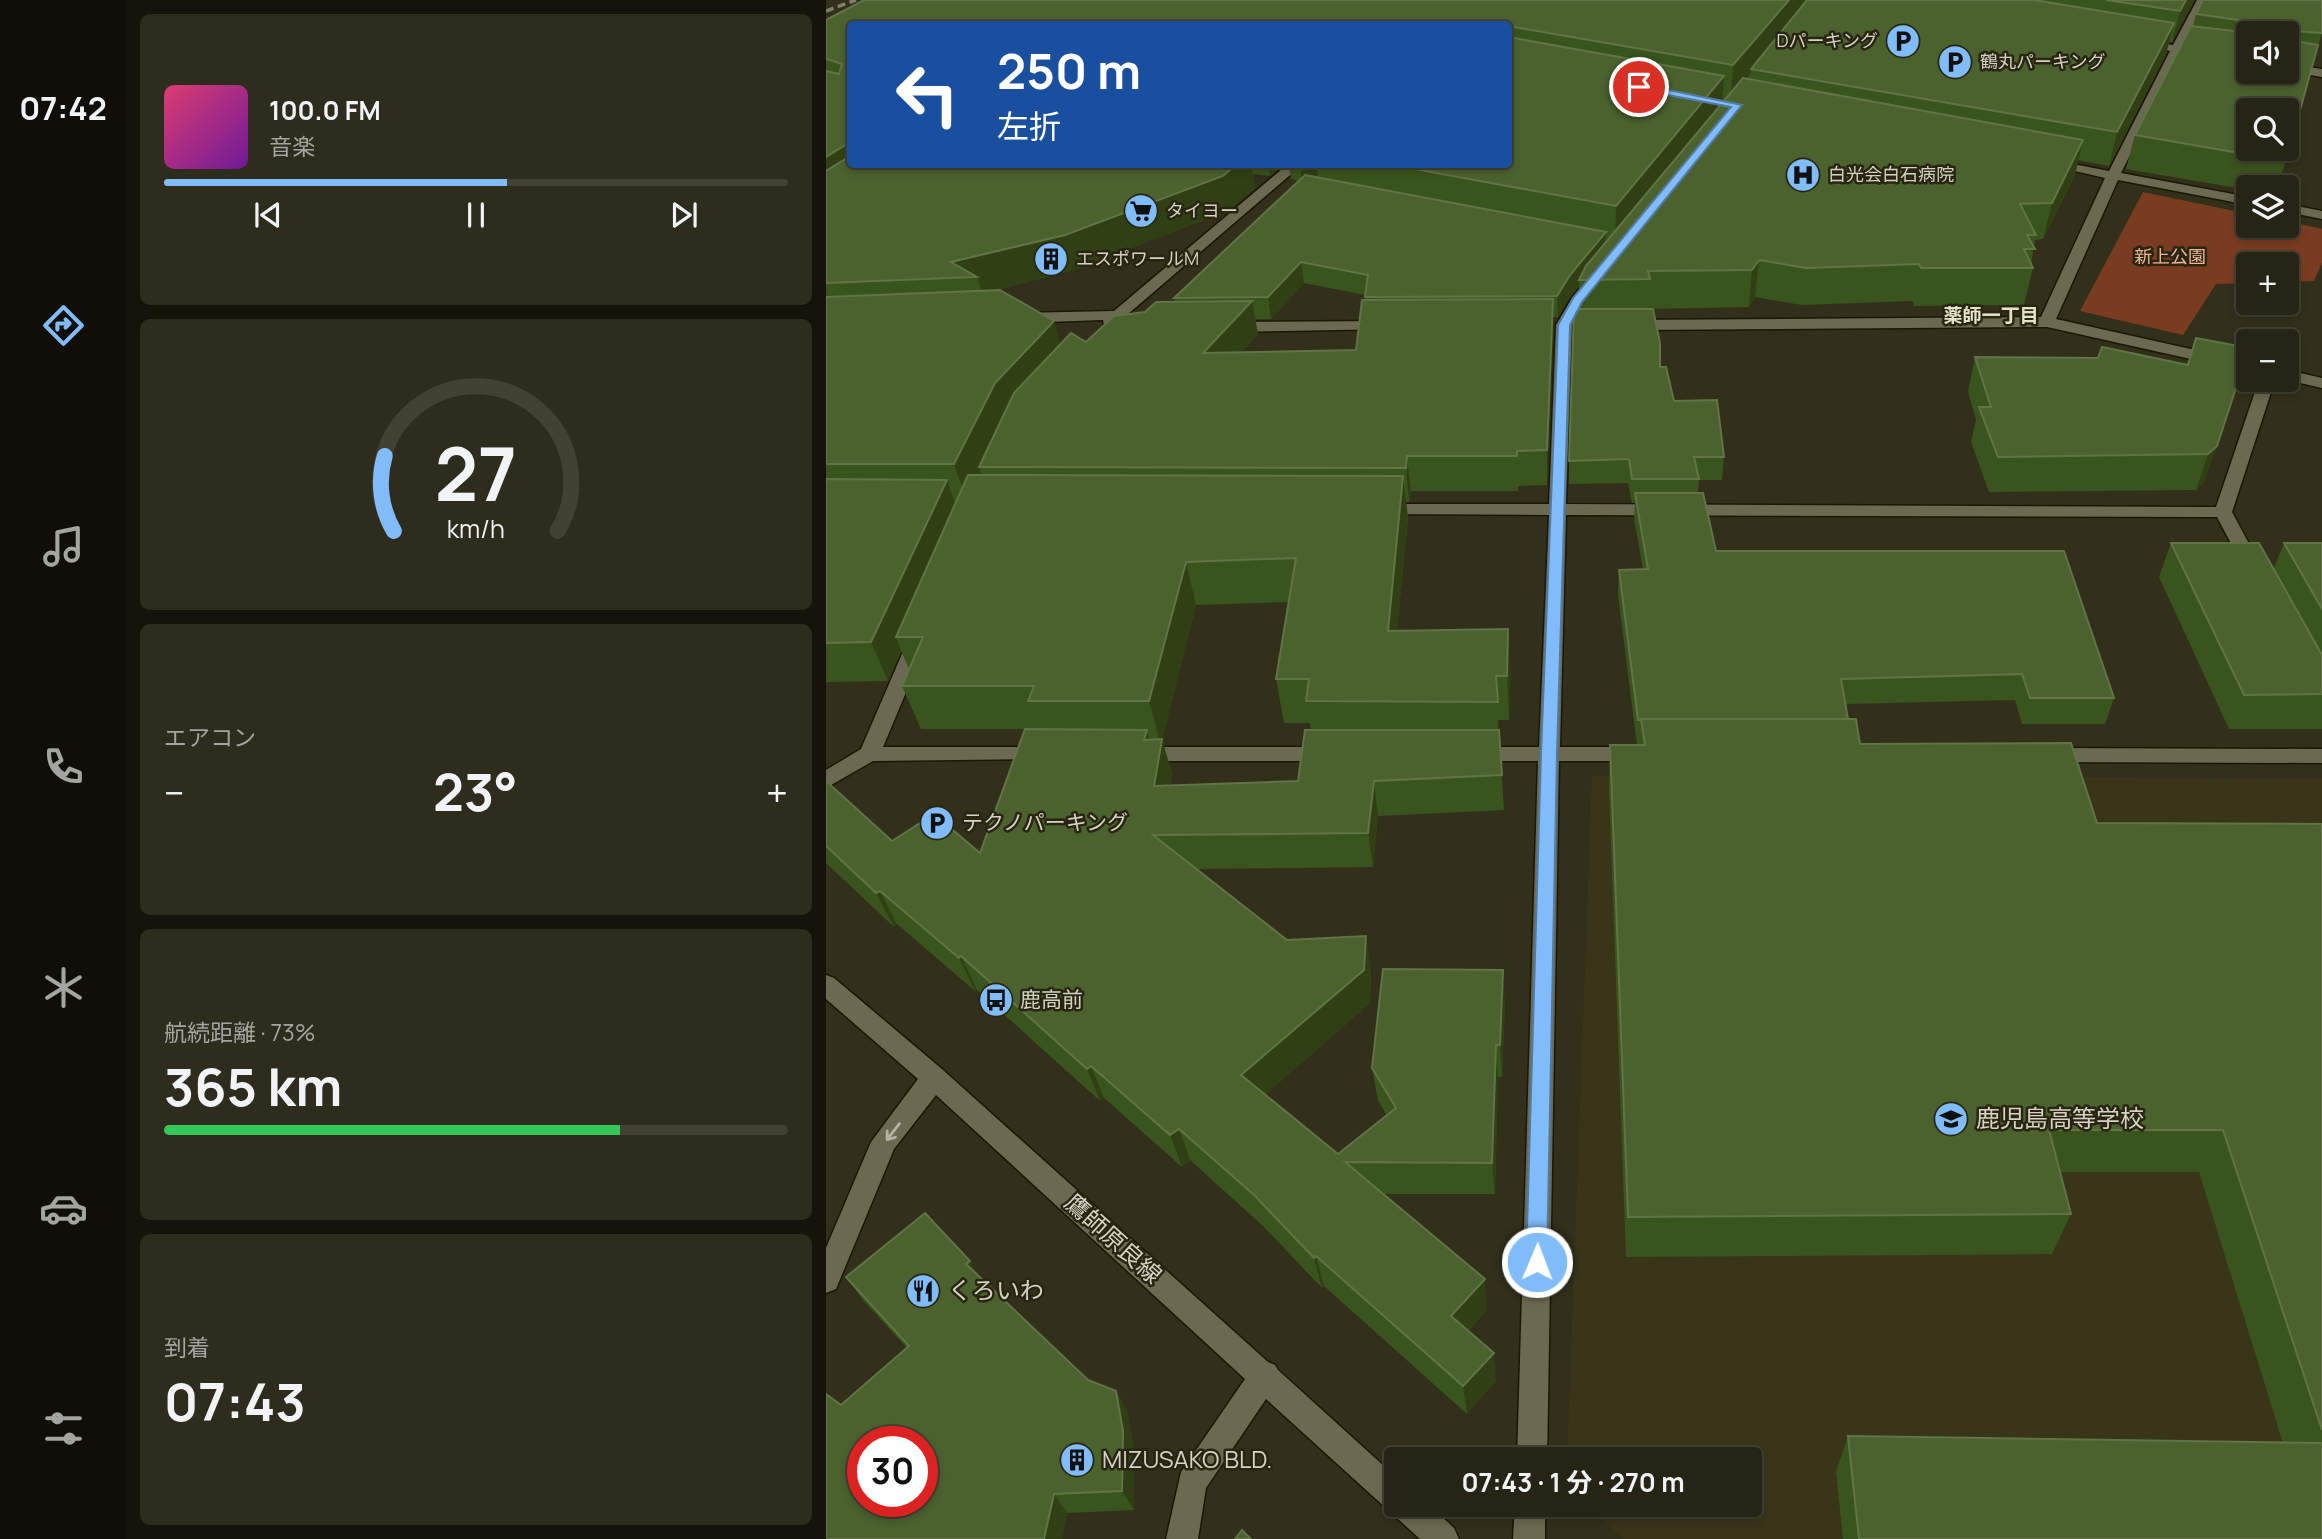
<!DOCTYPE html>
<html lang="ja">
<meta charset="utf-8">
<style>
:root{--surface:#262414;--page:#2e2c1d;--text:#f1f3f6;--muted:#a4a4a0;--line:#424134;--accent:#81bcfa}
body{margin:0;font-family:Manrope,"Noto Sans JP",sans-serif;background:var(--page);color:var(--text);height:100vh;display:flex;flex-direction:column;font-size:26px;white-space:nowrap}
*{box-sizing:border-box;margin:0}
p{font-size:23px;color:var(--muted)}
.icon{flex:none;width:38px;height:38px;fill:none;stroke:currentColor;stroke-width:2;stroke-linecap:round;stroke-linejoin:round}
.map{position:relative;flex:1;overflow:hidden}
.details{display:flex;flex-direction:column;gap:14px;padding:14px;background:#15140b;width:700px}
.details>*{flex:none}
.hud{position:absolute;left:21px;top:21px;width:665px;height:147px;border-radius:7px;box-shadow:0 4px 10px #0003,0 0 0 2px var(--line);background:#1a4fa0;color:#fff;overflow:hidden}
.tools{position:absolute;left:1410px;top:21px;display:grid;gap:14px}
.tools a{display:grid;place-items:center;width:63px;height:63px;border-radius:7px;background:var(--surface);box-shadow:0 4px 10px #0003,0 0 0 2px var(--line);font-size:35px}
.speed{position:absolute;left:21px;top:1426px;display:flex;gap:14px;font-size:35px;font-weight:700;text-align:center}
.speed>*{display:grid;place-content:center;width:91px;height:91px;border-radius:50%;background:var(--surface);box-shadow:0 4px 10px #0003,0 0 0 2px var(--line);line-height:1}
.speed .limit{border:10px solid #d22;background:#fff;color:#111}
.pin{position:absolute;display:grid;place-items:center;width:60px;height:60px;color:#fff;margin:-30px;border:4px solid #fff;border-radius:50%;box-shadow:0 2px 7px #0007}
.me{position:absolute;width:77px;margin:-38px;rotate:1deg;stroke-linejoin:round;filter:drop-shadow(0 0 5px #0008)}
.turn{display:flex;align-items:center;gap:24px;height:147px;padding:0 35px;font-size:32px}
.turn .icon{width:91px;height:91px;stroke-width:2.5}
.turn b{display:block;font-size:49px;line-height:60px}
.big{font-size:52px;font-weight:700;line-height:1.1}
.details .widget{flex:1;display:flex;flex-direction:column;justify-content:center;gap:10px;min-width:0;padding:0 24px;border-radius:10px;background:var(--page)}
.details .dial{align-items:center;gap:0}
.dial svg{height:182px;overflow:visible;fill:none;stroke:var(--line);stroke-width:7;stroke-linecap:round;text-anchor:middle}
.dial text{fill:var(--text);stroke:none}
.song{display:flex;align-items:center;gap:21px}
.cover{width:84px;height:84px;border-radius:10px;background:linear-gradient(135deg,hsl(340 70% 55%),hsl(280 70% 35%))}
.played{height:7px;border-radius:4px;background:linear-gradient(90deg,var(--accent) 55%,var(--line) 55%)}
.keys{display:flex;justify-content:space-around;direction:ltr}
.heat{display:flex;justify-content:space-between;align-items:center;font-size:38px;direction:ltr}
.charge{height:10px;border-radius:5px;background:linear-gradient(90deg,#34c759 73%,var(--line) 0)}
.trip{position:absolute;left:558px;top:1447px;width:378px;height:70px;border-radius:7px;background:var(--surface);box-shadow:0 4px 10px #0003,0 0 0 2px var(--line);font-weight:700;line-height:70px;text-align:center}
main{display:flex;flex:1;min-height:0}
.dock{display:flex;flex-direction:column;width:126px;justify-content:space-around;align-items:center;background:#0f0e08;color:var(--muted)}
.dock .icon{width:49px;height:49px}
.dock .active{color:var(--accent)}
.dock b{font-size:32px;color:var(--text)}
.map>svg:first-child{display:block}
.built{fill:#393519}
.green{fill:#793c21}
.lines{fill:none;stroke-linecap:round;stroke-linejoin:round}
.minor-casing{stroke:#1a1804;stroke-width:3}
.minor{fill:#6c6952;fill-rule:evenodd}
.rail{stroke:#807e6d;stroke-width:3.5;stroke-dasharray:8 4.5;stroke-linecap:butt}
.wall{fill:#3a541d;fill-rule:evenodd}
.shaded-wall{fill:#304014}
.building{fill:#4b622f;stroke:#607446;stroke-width:2;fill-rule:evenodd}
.oneway{stroke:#b4b2a2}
.route{fill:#81bcfa;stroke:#547aa2;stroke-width:2}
.labels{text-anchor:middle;stroke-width:5;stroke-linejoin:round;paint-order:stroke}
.far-poi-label{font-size:18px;fill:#d3d2c5;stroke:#282611;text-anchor:start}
.far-park-label{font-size:18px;fill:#f4b297;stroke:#282611}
.far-neighbourhood-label{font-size:19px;font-weight:bold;fill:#e5e2c8;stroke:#282611}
.poi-label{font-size:21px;fill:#d3d2c5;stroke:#282611;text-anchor:start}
.near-poi-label{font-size:24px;fill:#d3d2c5;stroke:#282611;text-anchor:start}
.near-street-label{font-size:24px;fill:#d3d2c5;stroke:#282611}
</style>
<main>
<nav class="dock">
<b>07:42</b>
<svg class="icon active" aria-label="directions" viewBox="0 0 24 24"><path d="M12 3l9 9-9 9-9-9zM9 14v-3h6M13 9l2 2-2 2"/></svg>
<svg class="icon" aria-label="music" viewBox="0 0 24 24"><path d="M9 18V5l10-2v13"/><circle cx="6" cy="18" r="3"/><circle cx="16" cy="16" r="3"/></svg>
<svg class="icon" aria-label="phone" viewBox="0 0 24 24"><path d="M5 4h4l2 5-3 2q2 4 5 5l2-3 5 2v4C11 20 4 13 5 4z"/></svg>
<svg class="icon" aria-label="climate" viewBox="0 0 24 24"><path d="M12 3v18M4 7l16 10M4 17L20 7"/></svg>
<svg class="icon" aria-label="car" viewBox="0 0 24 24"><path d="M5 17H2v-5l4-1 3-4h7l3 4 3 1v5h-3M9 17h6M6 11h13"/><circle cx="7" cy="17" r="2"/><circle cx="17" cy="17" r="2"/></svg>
<svg class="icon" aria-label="filters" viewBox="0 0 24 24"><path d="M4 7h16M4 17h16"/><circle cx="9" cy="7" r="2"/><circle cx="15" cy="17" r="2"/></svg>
</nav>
<section class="details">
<div class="widget">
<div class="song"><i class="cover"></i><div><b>100.0 FM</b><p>音楽</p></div></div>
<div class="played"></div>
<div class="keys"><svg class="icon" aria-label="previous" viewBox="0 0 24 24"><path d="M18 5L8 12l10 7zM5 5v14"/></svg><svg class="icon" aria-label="pause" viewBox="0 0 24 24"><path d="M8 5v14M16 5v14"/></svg><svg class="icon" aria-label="next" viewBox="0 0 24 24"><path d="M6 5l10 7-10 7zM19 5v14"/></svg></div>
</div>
<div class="widget dial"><svg viewBox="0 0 100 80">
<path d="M14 69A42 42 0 1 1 86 69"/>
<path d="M14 69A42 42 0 0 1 10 36" stroke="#81bcfa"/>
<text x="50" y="56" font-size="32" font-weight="700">27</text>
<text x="50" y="72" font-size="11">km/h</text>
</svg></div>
<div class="widget"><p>エアコン</p>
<div class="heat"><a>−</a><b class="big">23°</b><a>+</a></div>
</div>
<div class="widget"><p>航続距離 · 73%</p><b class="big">365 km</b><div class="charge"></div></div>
<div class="widget"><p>到着</p><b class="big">07:43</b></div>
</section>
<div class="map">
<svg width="1496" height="1539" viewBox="0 0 1496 1539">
<rect width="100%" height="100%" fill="#32301b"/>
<path class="built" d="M766,776L1496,778V1539H798L760,1505H924V1460H741Z"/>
<path class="green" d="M1317,192L1423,214V226H1461V221L1496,229V263L1488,281L1461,282V264H1423V283L1390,284L1357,335L1254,311Z"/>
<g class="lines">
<g class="minor-casing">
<g id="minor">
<path d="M1371,0H1381L1358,47L1423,57V64L1355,53L1295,173L1423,197V205L1292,180L1230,319L1423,362V372L1221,327L803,330L795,325L803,320L1215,317L1279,178L1214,163L1221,159L1283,171L1344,51L1308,43L1314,40L1347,45Z"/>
<path d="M1461,64L1496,69V77L1461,71Z"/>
<path d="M462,164H477L302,314L325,321V327L293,321L283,327L278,325L277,320L193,323L185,318L193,313L288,311Z"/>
<path d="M1461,204L1496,211V219L1461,212Z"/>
<path d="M771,273L778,277L758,302L746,325L740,504L1390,507L1433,380H1449L1406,512L1435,566L1426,572L1417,566L1391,517L740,515L734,747H813L820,749L823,754L820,759L813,761H733L721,1460H691L712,761H646L639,759L636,754L639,749L646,747H713L723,515L552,514L543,509L552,504H723L730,325L746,298L766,274Z"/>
<path d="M561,321L569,326L566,329L404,332L396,327L404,322Z"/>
<path d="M1461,370L1496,378V388L1461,380Z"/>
<path d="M92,634L102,640L57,747H218L225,749L228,754L225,759L47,761L0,788V770L35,749L82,640Z"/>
<path d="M313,747H501L508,749L511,754L508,759L501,761H313L306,759L303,754L306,749Z"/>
<path d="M1220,748L1496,749V763L1220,762L1213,760L1210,755L1213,750Z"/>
<path d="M0,975L8,978L117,1070L442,1362L449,1365L452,1370L570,1477V1505H603L628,1528L633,1539H594L440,1399L380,1488L372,1539H340L355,1472L419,1379L110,1095L68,1149L10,1289L0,1293V1248L45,1142L92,1079L0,999Z"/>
<path d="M689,1505H719V1539H687Z"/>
</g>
</g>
<use href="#minor" class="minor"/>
<path class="rail" d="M0,11L30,0"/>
</g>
<g class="wall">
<path d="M38,0H1368L1346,42H1343L1340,54L1283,166L1252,160L1249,175L1217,239L1209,240L1205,264L1207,268L1198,305L1088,306L1087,301L976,305L929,297L923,307L823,309L834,367L848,401L898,457L896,480H873L872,493L890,551L1288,698L1279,724H1196L1189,700L1019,704L1022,719L1034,744L1271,823L1496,824V1539H1017L1010,1471L1022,1436L1457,1443L1373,1172H1234L1245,1214L1226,1254L800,1257L783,791L784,745H811L792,595L793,570L817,569L808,519L809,503H806L802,483L743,484V461L752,309L753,286L744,296L732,317H727L721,485L692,486V491H585L583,502H580L582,518L571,630L684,673L683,720H672L678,810L552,816L547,867L370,869L461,940L545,970L544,1003L439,1095L512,1154L561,1116L552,1100L546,1068L679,1003L676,1077H672L669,1194H556L661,1309L642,1331L670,1381L641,1414L498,1286L496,1288L437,1226L364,1160L356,1167L278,1098L274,1101L151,990L149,991L71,924L68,927L0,863V781L66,841L154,853L212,729H95L76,686L83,669L75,651L62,681L0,682V20ZM24,24H682V164H463L465,179L473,181L348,298L349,301L319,312L260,342L234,344L166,291L248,270L403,210L429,188L427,174L444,176L457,164H24ZM478,283L539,295V300L530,350L415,352L432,334L429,319H445ZM463,602L450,679L458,723H484L485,730L472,781L344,785L346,774L336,739L370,605Z"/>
<path d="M1370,14L1496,32L1460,161L1451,187H1423V190L1300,169L1309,135L1367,26ZM1423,33H1461L1423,72Z"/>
<path d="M1423,348L1378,482L1370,490L1163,492L1145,442L1150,420L1142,392L1149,357L1361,365Z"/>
<path d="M1345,543L1448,568L1458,543H1496V729H1403L1333,577Z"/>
<path d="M20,1277H153L262,1380L290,1391L301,1411L308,1451V1510L241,1513L236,1539H0L15,1405L81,1348L37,1300Z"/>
</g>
<g class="shaded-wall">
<path d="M963,0H986L925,69V73L905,97L907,65Z"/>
<path d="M1360,0H1368L1346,42L1354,11Z"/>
<path d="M1348,23L1340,54L1283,166L1291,132Z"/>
<path d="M898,76L896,109L789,241L790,206Z"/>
<path d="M1257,140L1249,175L1217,239L1226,203Z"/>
<path d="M24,142V164L0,199V157Z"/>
<path d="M411,164H425L429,188L403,210L248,270L156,293L151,277L125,262Z"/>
<path d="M442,164H457L444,176Z"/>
<path d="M474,164H490L492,176L476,182Z"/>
<path d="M780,232L779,253L753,280V286L744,296L732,317L731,296L744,275Z"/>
<path d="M933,260L929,297L923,307L926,270Z"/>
<path d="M475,262L478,283L445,319L442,297Z"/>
<path d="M727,299V332L721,485V450Z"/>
<path d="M426,301L432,334L384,386L377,353Z"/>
<path d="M228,321L238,357L153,467L155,473L141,501L128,464L169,383Z"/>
<path d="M1391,446L1378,482L1370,490L1382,454Z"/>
<path d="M581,456L585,491L583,502L580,468Z"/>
<path d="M577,476L582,518L567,674L562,631Z"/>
<path d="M121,480L134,518L70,637L75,651L62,681L45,642Z"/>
<path d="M360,562L370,605L335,745L323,701Z"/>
<path d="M682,629L684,673L683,720L681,676Z"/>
<path d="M321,730L330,764L318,740Z"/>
<path d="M336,739L346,774L337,820L328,786Z"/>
<path d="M548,781L552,816L547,867L542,833Z"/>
<path d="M54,891L71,924L68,927L50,893Z"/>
<path d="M540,936L545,970L544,1003L424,1108L415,1075Z"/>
<path d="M135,956L151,990L149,991L133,958Z"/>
<path d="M677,970L679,1003L676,1077L674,1045Z"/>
<path d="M670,1045L672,1077L669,1194L666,1163Z"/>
<path d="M265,1066L278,1098L274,1101L261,1069Z"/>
<path d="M353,1129L364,1160L356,1167L344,1135Z"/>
<path d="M490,1256L498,1286L496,1288L488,1258Z"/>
<path d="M144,1261L157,1283L140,1264Z"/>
<path d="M659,1279L661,1309L628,1345L625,1316Z"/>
<path d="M668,1353L670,1381L641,1414L637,1386Z"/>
<path d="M290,1391L301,1411L308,1451V1510L296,1491Z"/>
<path d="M228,1494L241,1513L236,1539H218Z"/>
</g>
<g class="building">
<path d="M38,0H963L907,65L682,26V24H24V142L0,157V71L13,74L16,64L0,59V20Z"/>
<path d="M981,0H1208L1348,23L1291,132L925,69Z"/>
<path d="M1280,0H1360L1354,11Z"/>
<path d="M1377,0H1496V33L1469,31V41L1492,45L1460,161L1309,135L1365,26L1425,33H1423V72H1461V33H1434L1433,23L1370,14ZM1423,110H1461V149H1423Z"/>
<path d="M682,37L898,76L790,206L562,164H682Z"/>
<path d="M917,78L1257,140L1226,203L1194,204L1210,235H1201L1209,249H1198L1207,268H1095L1093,264L980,268L933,260L926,270L822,271L824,279L753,280L760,266Z"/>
<path d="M24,156V164H411L397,176L239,235L125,262L151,277L0,283V171Z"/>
<path d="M479,175L780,232L744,275L731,296L539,297L542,275L475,262L442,297L348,298Z"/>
<path d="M174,290L228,321L169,383L128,464H0V297Z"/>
<path d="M727,299L721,450L691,451V456H581L580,468L153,467L188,393L245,333L260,342L288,316L319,312L330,302L426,301L377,353L530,350L536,300Z"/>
<path d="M748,309H827L834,343V367H840L848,401L891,400L898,457H868L873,479H806L803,459L743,461Z"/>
<path d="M1370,338L1423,348L1391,446L1382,454L1172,457L1153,407H1165L1149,357L1272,358L1276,347L1362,365Z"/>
<path d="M142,475L577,476L562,631L682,629L681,676H670L672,702L480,701L483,679H450L470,558L360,562L323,701H202L208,686H76L97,637H70Z"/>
<path d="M0,479L121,480L45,642L0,643Z"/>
<path d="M809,493H877L890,551H1238L1288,698H1204L1196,674L1015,679L1022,719L812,720L793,570L822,569Z"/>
<path d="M1345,543H1433L1496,655V694L1418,695Z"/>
<path d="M1458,543H1496V609Z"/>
<path d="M815,719H1030L1034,744L1245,743L1271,823L1496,824V1430L1397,1130H1223L1245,1214L802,1217L784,745H819Z"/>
<path d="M199,729L321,730L318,740L336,739L328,786L472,781L479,730H673L676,775L548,781L542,833L327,835L461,940L540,936L538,970L415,1075L512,1154L570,1108L546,1068L557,969L677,970L674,1045H670L666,1163L519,1162L659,1279L625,1316L668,1353L637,1386L490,1256L488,1258L428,1195L353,1129L344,1135L265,1066L261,1069L135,956L133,958L54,891L50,893L0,846V781L66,841L108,814L154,853Z"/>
<path d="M99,1213L144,1261L140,1264L262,1380L290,1391L297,1431L296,1491L228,1494L218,1539H0V1394L15,1405L83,1346L20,1277ZM37,1442H96V1502H37Z"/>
<path d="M1022,1436L1496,1443V1539H1033Z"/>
<path d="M416,1530L425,1539H409Z"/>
</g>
<defs><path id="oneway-shaft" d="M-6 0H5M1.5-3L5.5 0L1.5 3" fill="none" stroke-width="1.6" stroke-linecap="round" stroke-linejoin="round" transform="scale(1.75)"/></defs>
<use class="oneway" href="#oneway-shaft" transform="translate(67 1132) rotate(128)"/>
<path class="route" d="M813,84L916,105L756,302L744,325L731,753L721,1262L718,1268L711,1271L703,1268L700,1262L715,753L732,325L747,298L905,107L810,89Z"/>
<defs>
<g id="parking-disc" transform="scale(1.75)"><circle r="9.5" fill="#81bcfa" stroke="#282611"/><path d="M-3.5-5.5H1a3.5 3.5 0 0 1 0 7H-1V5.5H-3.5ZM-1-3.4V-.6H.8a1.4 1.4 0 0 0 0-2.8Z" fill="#111"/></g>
<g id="hospital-disc" transform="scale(1.75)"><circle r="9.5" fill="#81bcfa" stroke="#282611"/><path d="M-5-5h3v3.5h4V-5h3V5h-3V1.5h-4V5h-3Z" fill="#111"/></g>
<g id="supermarket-disc" transform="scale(1.75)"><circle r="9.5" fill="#81bcfa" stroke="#282611"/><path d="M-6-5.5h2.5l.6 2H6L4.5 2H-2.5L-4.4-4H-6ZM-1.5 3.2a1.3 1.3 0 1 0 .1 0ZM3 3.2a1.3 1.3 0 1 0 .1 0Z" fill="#111"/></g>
<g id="building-disc" transform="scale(1.75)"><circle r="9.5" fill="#81bcfa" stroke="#282611"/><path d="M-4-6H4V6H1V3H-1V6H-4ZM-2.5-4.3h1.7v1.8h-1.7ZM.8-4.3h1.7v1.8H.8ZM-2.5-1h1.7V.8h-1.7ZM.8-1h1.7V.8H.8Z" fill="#111"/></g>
<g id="bus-disc" transform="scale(1.75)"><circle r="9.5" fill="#81bcfa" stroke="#282611"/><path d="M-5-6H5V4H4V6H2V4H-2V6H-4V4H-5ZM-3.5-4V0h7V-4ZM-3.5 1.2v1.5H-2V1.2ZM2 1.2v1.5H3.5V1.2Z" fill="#111"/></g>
<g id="school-disc" transform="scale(1.75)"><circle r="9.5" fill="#81bcfa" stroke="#282611"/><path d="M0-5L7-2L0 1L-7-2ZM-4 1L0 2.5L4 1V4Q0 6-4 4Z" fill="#111"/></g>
<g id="restaurant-disc" transform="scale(1.75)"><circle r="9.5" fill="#81bcfa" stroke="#282611"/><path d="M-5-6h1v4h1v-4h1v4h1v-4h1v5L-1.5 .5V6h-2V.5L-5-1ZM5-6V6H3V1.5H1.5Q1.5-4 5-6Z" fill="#111"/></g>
</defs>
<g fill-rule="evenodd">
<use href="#parking-disc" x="1077" y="41"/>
<use href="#parking-disc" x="1129" y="62"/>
<use href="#hospital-disc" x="977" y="175"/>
<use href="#supermarket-disc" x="315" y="211"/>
<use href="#building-disc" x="225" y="259"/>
<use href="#parking-disc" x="111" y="823"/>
<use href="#bus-disc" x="170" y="1000"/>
<use href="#school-disc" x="1125" y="1119"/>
<use href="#restaurant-disc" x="97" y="1291"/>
<use href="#building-disc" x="251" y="1460"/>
</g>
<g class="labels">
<g class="far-poi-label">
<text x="1052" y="47" text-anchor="end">Dパーキング</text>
<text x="1154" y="68">鶴丸パーキング</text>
<text x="1002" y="181">白光会白石病院</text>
<text x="340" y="217">タイヨー</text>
<text x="250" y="265">エスポワールM</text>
</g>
<g class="far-park-label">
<text x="1344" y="263">新上公園</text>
</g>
<g class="far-neighbourhood-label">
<text x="1165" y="322">薬師一丁目</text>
</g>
<g class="poi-label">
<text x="136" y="830">テクノパーキング</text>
<text x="194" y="1007">鹿高前</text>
</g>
<g class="near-poi-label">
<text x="1150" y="1127">鹿児島高等学校</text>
<text x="122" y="1299">くろいわ</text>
<text x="276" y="1468">MIZUSAKO BLD.</text>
</g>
<g class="near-street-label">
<text transform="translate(287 1239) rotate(42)" y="8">鷹師原良線</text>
</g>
</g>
</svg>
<div class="tools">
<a><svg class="icon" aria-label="sound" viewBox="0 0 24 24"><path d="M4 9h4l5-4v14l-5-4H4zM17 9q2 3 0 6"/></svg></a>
<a><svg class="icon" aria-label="search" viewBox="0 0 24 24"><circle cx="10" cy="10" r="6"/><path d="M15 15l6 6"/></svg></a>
<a><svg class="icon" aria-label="layers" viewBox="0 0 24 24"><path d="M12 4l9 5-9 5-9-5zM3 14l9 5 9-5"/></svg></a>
<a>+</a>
<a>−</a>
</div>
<div class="speed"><div class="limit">30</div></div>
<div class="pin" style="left:813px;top:87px;background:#d93025"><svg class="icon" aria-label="arrive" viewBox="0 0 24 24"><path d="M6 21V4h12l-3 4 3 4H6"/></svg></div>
<svg class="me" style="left:711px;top:1262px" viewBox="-20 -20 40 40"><circle r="17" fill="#81bcfa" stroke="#fff" stroke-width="3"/><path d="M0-11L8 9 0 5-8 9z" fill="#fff"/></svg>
<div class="trip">07:43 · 1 分 · 270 m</div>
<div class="hud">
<div class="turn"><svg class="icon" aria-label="left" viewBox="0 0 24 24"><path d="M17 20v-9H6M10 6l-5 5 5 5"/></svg><div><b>250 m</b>左折</div></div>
</div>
</div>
</main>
